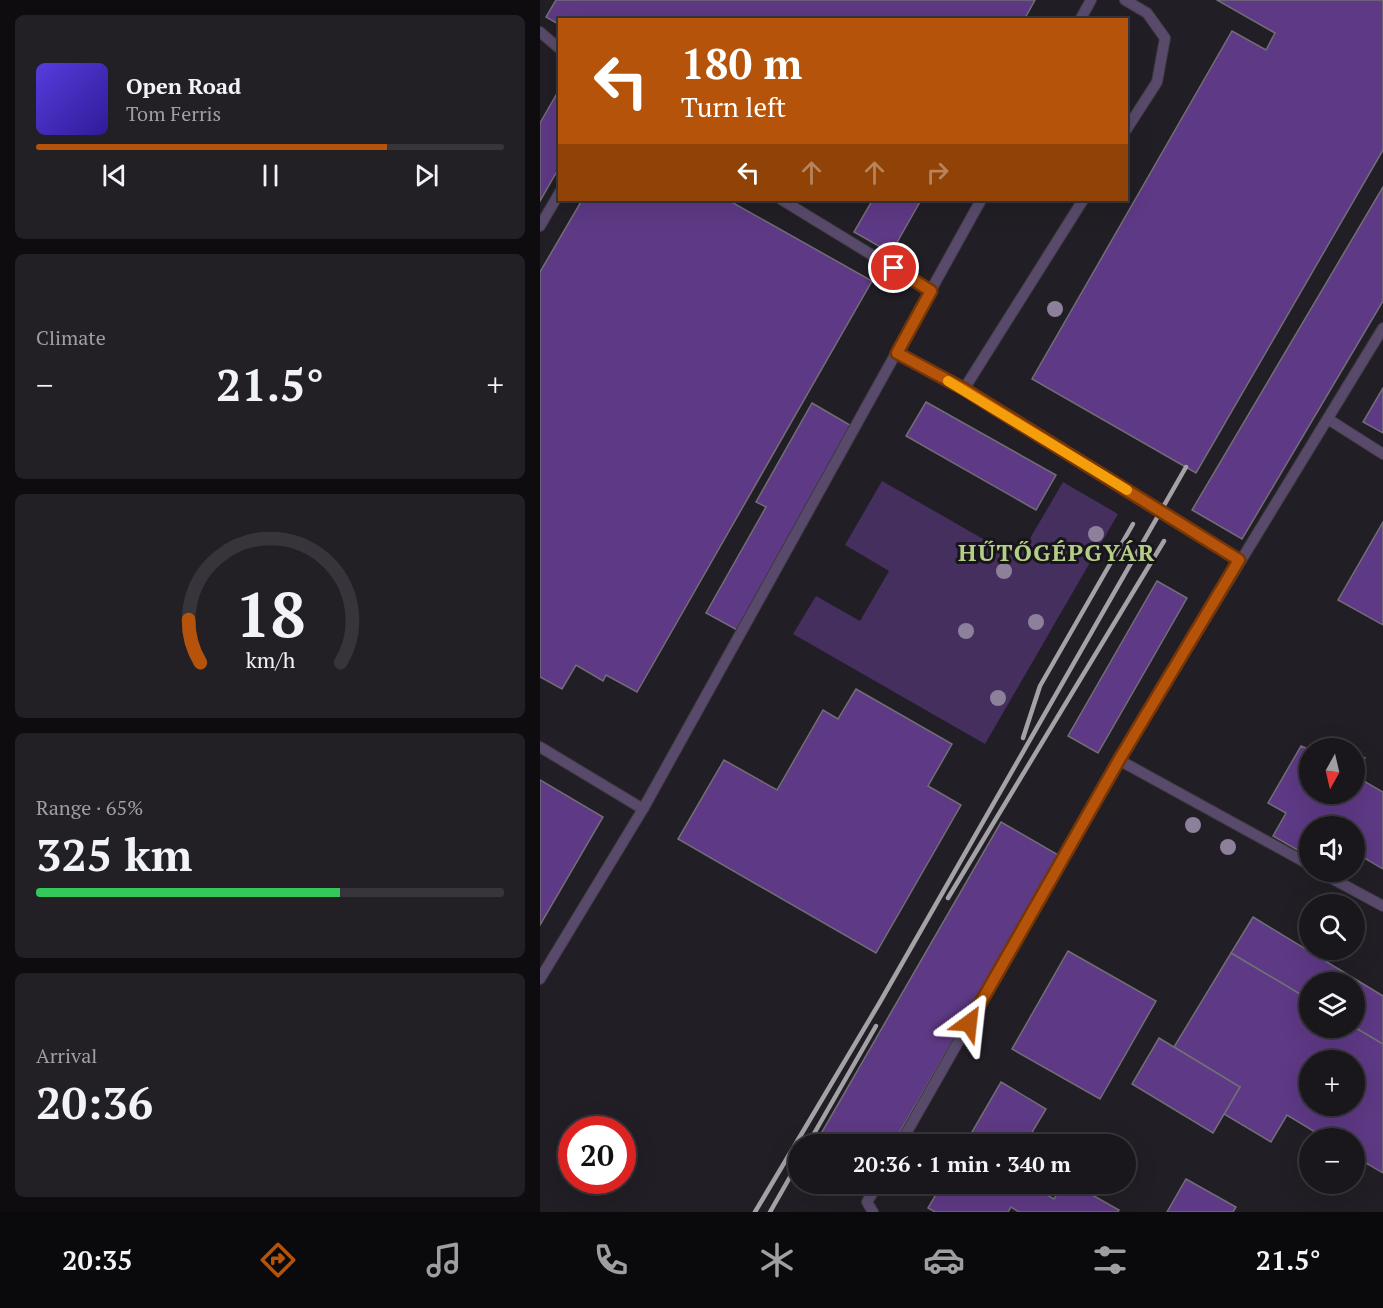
<!DOCTYPE html>
<meta charset="utf-8">
<style>
:root{--surface:#19161c;--page:#221f25;--text:#f1f3f6;--muted:#9f9fa3;--line:#37353b;--accent:#b45309}
body{margin:0;font-family:"PT Serif",serif;background:var(--page);color:var(--text);height:100vh;display:flex;flex-direction:column;font-size:22px;white-space:nowrap}
*{box-sizing:border-box;margin:0}
p{font-size:20px;color:var(--muted)}
.icon{flex:none;width:33px;height:33px;fill:none;stroke:currentColor;stroke-width:2;stroke-linecap:round;stroke-linejoin:round}
.map{position:relative;flex:1;overflow:hidden}
.sheet{display:flex;flex-direction:column;gap:15px;padding:15px;background:#0e0c0f;width:540px}
.sheet>*{flex:none}
.top-card{position:absolute;left:18px;top:18px;width:570px;height:183px;border-radius:0px;box-shadow:0 6px 24px #0002,0 0 0 2px var(--line);background:#b45309;color:#fff;overflow:hidden}
.needle{width:39px;rotate:188deg}
.tools{position:absolute;left:759px;top:738px;display:grid;gap:12px}
.tools a{display:grid;place-items:center;width:66px;height:66px;border-radius:50%;background:var(--surface);box-shadow:0 6px 24px #0002,0 0 0 2px var(--line);font-size:30px}
.speed{position:absolute;left:18px;top:1116px;display:flex;gap:12px;font-size:30px;font-weight:700;text-align:center}
.speed>*{display:grid;place-content:center;width:78px;height:78px;border-radius:50%;background:var(--surface);box-shadow:0 6px 24px #0002,0 0 0 2px var(--line);line-height:1}
.speed .limit{border:9px solid #d22;background:#fff;color:#111}
.pin{position:absolute;display:grid;place-items:center;width:51px;height:51px;color:#fff;margin:-26px;border:3px solid #fff;border-radius:50%;box-shadow:0 2px 6px #0007}
.me{position:absolute;width:66px;margin:-33px;rotate:30deg;stroke-linejoin:round;filter:drop-shadow(0 0 4px #0008)}
.turn{display:flex;align-items:center;gap:21px;height:126px;padding:0 24px;font-size:27px}
.turn .icon{width:78px;height:78px;stroke-width:2.5}
.turn b{display:block;font-size:42px;line-height:51px}
.lanes{display:flex;align-items:center;height:57px;padding:0 24px;background:#0003;justify-content:center;gap:30px;direction:ltr}
.lanes .off{opacity:.35}
.big{font-size:45px;font-weight:700;line-height:1.1}
.sheet .card{flex:1;display:flex;flex-direction:column;justify-content:center;gap:9px;min-width:0;padding:0 21px;border-radius:9px;background:var(--page)}
.sheet .dial{align-items:center;gap:0}
.dial svg{height:156px;overflow:visible;fill:none;stroke:var(--line);stroke-width:7;stroke-linecap:round;text-anchor:middle}
.dial text{fill:var(--text);stroke:none}
.song{display:flex;align-items:center;gap:18px}
.cover{width:72px;height:72px;border-radius:9px;background:linear-gradient(135deg,hsl(250 70% 55%),hsl(250 70% 35%))}
.played{height:6px;border-radius:3px;background:linear-gradient(90deg,var(--accent) 75%,var(--line) 75%)}
.keys{display:flex;justify-content:space-around;direction:ltr}
.heat{display:flex;justify-content:space-between;align-items:center;font-size:33px;direction:ltr}
.charge{height:9px;border-radius:4px;background:linear-gradient(90deg,#34c759 65%,var(--line) 0)}
.trip{position:absolute;left:248px;top:1134px;width:348px;height:60px;border-radius:30px;background:var(--surface);box-shadow:0 6px 24px #0002,0 0 0 2px var(--line);font-weight:700;line-height:60px;text-align:center}
.tab-bar{display:flex;height:96px;justify-content:space-around;align-items:center;background:#0a090b;color:var(--muted)}
.tab-bar .icon{width:42px;height:42px}
.tab-bar .active{color:var(--accent)}
.tab-bar b{font-size:27px;color:var(--text)}
main{display:flex;flex:1;min-height:0}
.map>svg:first-child{display:block}
.green{fill:#452f5e}
.building{fill:#5e3985;stroke:#716e76;stroke-width:1.5;fill-rule:evenodd}
.lines{fill:none;stroke-linecap:round;stroke-linejoin:round}
.service-casing{stroke:#3d3a41;stroke-width:12}
.service{stroke:#594a6b;stroke-width:10}
.rail{stroke:#a4a1a7;stroke-width:4.5}
.tree{fill:#8c809b}
.route-casing{stroke:#753606;stroke-width:15}
.route{stroke:#b45309;stroke-width:10}
.slow{stroke:#f59e0b;stroke-width:10}
.labels{text-anchor:middle;stroke-width:6;stroke-linejoin:round;paint-order:stroke}
.district-label{font-size:24px;font-weight:bold;letter-spacing:1.5px;fill:#b5ce86;stroke:#18151c}
</style>
<main>
<section class="sheet">
<div class="card">
<div class="song"><i class="cover"></i><div><b>Open Road</b><p>Tom Ferris</p></div></div>
<div class="played"></div>
<div class="keys"><svg class="icon" aria-label="previous" viewBox="0 0 24 24"><path d="M18 5L8 12l10 7zM5 5v14"/></svg><svg class="icon" aria-label="pause" viewBox="0 0 24 24"><path d="M8 5v14M16 5v14"/></svg><svg class="icon" aria-label="next" viewBox="0 0 24 24"><path d="M6 5l10 7-10 7zM19 5v14"/></svg></div>
</div>
<div class="card"><p>Climate</p>
<div class="heat"><a>−</a><b class="big">21.5°</b><a>+</a></div>
</div>
<div class="card dial"><svg viewBox="0 0 100 80">
<path d="M14 69A42 42 0 1 1 86 69"/>
<path d="M14 69A42 42 0 0 1 8 47" stroke="#b45309"/>
<text x="50" y="56" font-size="32" font-weight="700">18</text>
<text x="50" y="72" font-size="11">km/h</text>
</svg></div>
<div class="card"><p>Range · 65%</p><b class="big">325 km</b><div class="charge"></div></div>
<div class="card"><p>Arrival</p><b class="big">20:36</b></div>
</section>
<div class="map">
<svg width="843" height="1212" viewBox="0 0 843 1212">
<rect width="100%" height="100%" fill="#211e25"/>
<path class="green" d="M342,481L478,559L523,482L578,514L445,744L253,634L276,596L320,621L349,571L305,545Z"/>
<g class="building">
<path d="M16,0H495L484,20H20V25L6,17Z"/>
<path d="M677,0H843V150L656,473L492,379L692,31L726,50L735,33Z"/>
<path d="M19,90L20,166L0,201V123Z"/>
<path d="M843,187V301L702,539L652,510Z"/>
<path d="M42,200H188L332,281L97,692L66,675L63,681L36,665L22,689L0,677V272Z"/>
<path d="M328,200H381L351,253L314,232L332,201Z"/>
<path d="M843,388V433L823,422Z"/>
<path d="M386,402L516,475L496,510L366,436Z"/>
<path d="M272,403L315,428L199,631L166,613L226,507L216,502Z"/>
<path d="M843,522V625L798,600Z"/>
<path d="M617,581L647,598L558,753L528,736Z"/>
<path d="M316,689L412,744L388,786L421,805L336,953L138,839L184,760L237,790L283,710L298,719Z"/>
<path d="M790,738L809,748H784Z"/>
<path d="M761,746L770,750V794H814V752L825,758L815,776L843,792V869L814,852V826H770V852L768,856L733,836L746,813L728,803Z"/>
<path d="M0,780L63,817L0,925Z"/>
<path d="M461,822L520,856L353,1144H275Z"/>
<path d="M713,917L843,996V1044L814,1027V982H770V1000L691,953Z"/>
<path d="M528,951L616,1001L560,1099L472,1049Z"/>
<path d="M691,953L770,1000V1028L814,1027L843,1044V1173L814,1156V1138H785L747,1115L731,1142L684,1114L700,1087L634,1047ZM770,1060H814V1106H770Z"/>
<path d="M619,1038L700,1087L673,1133L592,1084Z"/>
<path d="M461,1082L506,1109L485,1144H425Z"/>
<path d="M646,1179L696,1207L693,1212H627Z"/>
<path d="M402,1184H487L514,1199L523,1184H533L579,1210L578,1212H479L471,1207L468,1212H395L388,1208Z"/>
</g>
<g class="lines">
<g class="service-casing">
<g id="service">
<path d="M585,0L607,13L625,38L617,82L586,130"/>
<path d="M540,20L551,0"/>
<path d="M0,32L20,49"/>
<path d="M242,200L391,291"/>
<path d="M0,226L20,192"/>
<path d="M357,353L424,389L700,560"/>
<path d="M424,389L543,200"/>
<path d="M788,419L843,454"/>
<path d="M0,747L103,809"/>
<path d="M579,760L770,865"/>
<path d="M780,872L843,906"/>
<path d="M0,979L103,809L441,200"/>
<path d="M360,1144L579,760L843,328"/>
<path d="M333,1212L327,1202L338,1184"/>
</g>
</g>
<use href="#service" class="service"/>
<g class="rail">
<path d="M483,738L500,686L593,524"/>
<path d="M408,898L624,541"/>
<path d="M268,1144L336,1026"/>
<path d="M215,1212L340,1002L646,467"/>
<path d="M230,1212L258,1163"/>
</g>
</g>
<g class="tree">
<circle cx="515" cy="309" r="8"/>
<circle cx="556" cy="534" r="8"/>
<circle cx="464" cy="571" r="8"/>
<circle cx="496" cy="622" r="8"/>
<circle cx="426" cy="631" r="8"/>
<circle cx="458" cy="698" r="8"/>
<circle cx="653" cy="825" r="8"/>
<circle cx="688" cy="847" r="8"/>
</g>
<g class="lines">
<g class="route-casing">
<path id="route" d="M354,268L391,291L357,353L424,389L699,560L579,760L429,1023"/>
</g>
<use href="#route" class="route"/>
<path class="slow" d="M408,381L587,490"/>
</g>
<g class="labels">
<g class="district-label">
<text x="517" y="561">HŰTŐGÉPGYÁR</text>
</g>
</g>
</svg>
<div class="tools">
<a><svg class="needle" viewBox="-14 -14 28 28"><path d="M0-13l5 13h-10z" fill="#e53935"/><path d="M0 13l5-13h-10z" fill="#9f9fa3"/></svg></a>
<a><svg class="icon" aria-label="sound" viewBox="0 0 24 24"><path d="M4 9h4l5-4v14l-5-4H4zM17 9q2 3 0 6"/></svg></a>
<a><svg class="icon" aria-label="search" viewBox="0 0 24 24"><circle cx="10" cy="10" r="6"/><path d="M15 15l6 6"/></svg></a>
<a><svg class="icon" aria-label="layers" viewBox="0 0 24 24"><path d="M12 4l9 5-9 5-9-5zM3 14l9 5 9-5"/></svg></a>
<a>+</a>
<a>−</a>
</div>
<div class="speed"><div class="limit">20</div></div>
<div class="pin" style="left:354px;top:268px;background:#d93025"><svg class="icon" aria-label="arrive" viewBox="0 0 24 24"><path d="M6 21V4h12l-3 4 3 4H6"/></svg></div>
<svg class="me" style="left:429px;top:1023px" viewBox="-20 -20 40 40"><path d="M0-17L14 15 0 8-14 15z" fill="#b45309" stroke="#fff" stroke-width="4"/></svg>
<div class="trip">20:36 · 1 min · 340 m</div>
<div class="top-card">
<div class="turn"><svg class="icon" aria-label="left" viewBox="0 0 24 24"><path d="M17 20v-9H6M10 6l-5 5 5 5"/></svg><div><b>180 m</b>Turn left</div></div>
<div class="lanes"><svg class="icon" aria-label="left" viewBox="0 0 24 24"><path d="M17 20v-9H6M10 6l-5 5 5 5"/></svg><svg class="icon off" aria-label="ahead" viewBox="0 0 24 24"><path d="M12 20V5M6 11l6-6 6 6"/></svg><svg class="icon off" aria-label="ahead" viewBox="0 0 24 24"><path d="M12 20V5M6 11l6-6 6 6"/></svg><svg class="icon off" aria-label="right" viewBox="0 0 24 24"><path d="M7 20v-9h11M14 6l5 5-5 5"/></svg></div>
</div>
</div>
</main>
<nav class="tab-bar">
<b>20:35</b>
<svg class="icon active" aria-label="directions" viewBox="0 0 24 24"><path d="M12 3l9 9-9 9-9-9zM9 14v-3h6M13 9l2 2-2 2"/></svg>
<svg class="icon" aria-label="music" viewBox="0 0 24 24"><path d="M9 18V5l10-2v13"/><circle cx="6" cy="18" r="3"/><circle cx="16" cy="16" r="3"/></svg>
<svg class="icon" aria-label="phone" viewBox="0 0 24 24"><path d="M5 4h4l2 5-3 2q2 4 5 5l2-3 5 2v4C11 20 4 13 5 4z"/></svg>
<svg class="icon" aria-label="climate" viewBox="0 0 24 24"><path d="M12 3v18M4 7l16 10M4 17L20 7"/></svg>
<svg class="icon" aria-label="car" viewBox="0 0 24 24"><path d="M5 17H2v-5l4-1 3-4h7l3 4 3 1v5h-3M9 17h6M6 11h13"/><circle cx="7" cy="17" r="2"/><circle cx="17" cy="17" r="2"/></svg>
<svg class="icon" aria-label="filters" viewBox="0 0 24 24"><path d="M4 7h16M4 17h16"/><circle cx="9" cy="7" r="2"/><circle cx="15" cy="17" r="2"/></svg>
<b>21.5°</b>
</nav>
